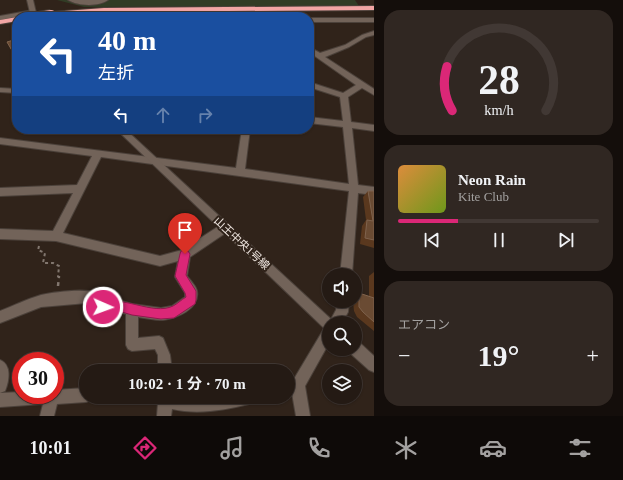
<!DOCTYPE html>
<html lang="ja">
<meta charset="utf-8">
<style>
:root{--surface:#241a14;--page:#302722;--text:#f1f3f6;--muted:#a3a1a0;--line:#413834;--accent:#db2777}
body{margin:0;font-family:"Times New Roman","Noto Sans JP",serif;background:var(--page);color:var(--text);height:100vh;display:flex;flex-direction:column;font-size:15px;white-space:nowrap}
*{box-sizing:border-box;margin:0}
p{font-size:13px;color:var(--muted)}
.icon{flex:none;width:22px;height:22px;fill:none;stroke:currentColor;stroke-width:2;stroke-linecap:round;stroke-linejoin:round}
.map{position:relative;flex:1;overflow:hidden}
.side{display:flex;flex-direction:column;gap:10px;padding:10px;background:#140e0b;width:249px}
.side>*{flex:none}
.top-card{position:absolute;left:12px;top:12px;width:302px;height:122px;border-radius:16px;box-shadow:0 1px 3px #0004,0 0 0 1px var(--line);background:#1a4fa0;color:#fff;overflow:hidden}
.buttons{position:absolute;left:322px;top:268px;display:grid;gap:8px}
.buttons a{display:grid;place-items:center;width:40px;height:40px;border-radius:50%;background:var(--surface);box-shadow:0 1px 3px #0004,0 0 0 1px var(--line);font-size:20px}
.speed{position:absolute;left:12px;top:352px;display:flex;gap:8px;font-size:20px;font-weight:700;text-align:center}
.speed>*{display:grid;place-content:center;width:52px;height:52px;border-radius:50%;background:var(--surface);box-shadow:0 1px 3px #0004,0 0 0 1px var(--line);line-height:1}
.speed .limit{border:6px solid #d22;background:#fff;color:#111}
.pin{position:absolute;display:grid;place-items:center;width:34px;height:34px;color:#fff;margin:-41px -17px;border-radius:50% 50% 50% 0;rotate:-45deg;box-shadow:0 0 4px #0007}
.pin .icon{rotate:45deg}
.me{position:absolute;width:44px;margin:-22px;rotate:92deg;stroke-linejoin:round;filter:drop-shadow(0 0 3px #0008)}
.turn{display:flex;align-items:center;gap:14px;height:84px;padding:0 20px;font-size:18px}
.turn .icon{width:52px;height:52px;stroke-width:2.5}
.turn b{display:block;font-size:28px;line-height:34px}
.lanes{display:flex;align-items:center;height:38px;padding:0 20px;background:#0003;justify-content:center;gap:20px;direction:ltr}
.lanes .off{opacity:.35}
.big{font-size:30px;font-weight:700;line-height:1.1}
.side .tile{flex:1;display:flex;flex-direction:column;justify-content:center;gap:6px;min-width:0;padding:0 14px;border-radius:16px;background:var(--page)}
.side .dial{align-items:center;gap:0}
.dial svg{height:104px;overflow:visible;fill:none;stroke:var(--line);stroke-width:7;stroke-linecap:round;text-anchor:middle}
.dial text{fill:var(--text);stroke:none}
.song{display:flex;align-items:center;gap:12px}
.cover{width:48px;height:48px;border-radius:6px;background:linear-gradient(135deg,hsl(30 70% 55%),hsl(80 70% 35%))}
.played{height:4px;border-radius:2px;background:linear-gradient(90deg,var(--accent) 30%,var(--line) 30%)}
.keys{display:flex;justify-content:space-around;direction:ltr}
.heat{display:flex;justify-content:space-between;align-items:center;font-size:22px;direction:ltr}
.trip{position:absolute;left:79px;top:364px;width:216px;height:40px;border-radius:20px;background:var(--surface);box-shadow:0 1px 3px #0004,0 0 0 1px var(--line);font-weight:700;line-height:40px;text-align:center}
.tabs{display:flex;height:64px;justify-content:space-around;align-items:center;background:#0e0a08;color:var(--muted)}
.tabs .icon{width:28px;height:28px}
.tabs .active{color:var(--accent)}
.tabs b{font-size:18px;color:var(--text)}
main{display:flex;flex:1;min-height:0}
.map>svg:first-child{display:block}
.green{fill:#313c25}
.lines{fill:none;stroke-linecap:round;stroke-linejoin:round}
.street-casing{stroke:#4b413a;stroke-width:2}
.secondary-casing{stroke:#4b413a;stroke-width:2}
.highway-casing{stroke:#4b413a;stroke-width:2}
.path-far1{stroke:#82776f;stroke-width:2;stroke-dasharray:3 3;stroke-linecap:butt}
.path{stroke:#82776f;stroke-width:2.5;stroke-dasharray:4 4;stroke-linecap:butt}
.street{fill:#726359;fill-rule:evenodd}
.secondary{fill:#726359;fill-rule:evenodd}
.highway{fill:#f2a5a4;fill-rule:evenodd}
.highway-bridge-casing{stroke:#4b413a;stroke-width:10;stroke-linecap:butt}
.highway-bridge{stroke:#f2a5a4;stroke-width:8}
.wall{fill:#5a381e}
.building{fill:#6a4b33;stroke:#7f634e}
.route{fill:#db2777;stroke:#8e194d}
.labels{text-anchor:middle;stroke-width:4;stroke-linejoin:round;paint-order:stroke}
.street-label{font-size:11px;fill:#f0e7e1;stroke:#30231a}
</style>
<main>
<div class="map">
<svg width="374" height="416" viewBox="0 0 374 416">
<rect width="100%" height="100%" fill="#30231a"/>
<path class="green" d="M57,0H355L359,6L84,7Z"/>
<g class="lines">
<g class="street-casing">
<g id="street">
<path d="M68,0H108C98,7 78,6 68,0Z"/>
<path d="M33,10L36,12L35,13L0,20V16Z"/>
<rect x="309" y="18" width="65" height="4"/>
<path d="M374,31V35L366,37L349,47L325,57L374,89V95L362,88L348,97L351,122L374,125V131L352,128L358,185L374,187V195L358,193L352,275H340L349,191L101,157L63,233L160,256L182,250L222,224L226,223L230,224L231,227L230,230L190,257L187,276C190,280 196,286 197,291C200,309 177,318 163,320C155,320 146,318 138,317V338L159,336L163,338L170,355L172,371H158V355L155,349L132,351L128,349L126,345V314L115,311L92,314L88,312L86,308L87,303L41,307L0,323V311C13,306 27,299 41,295C54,292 85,288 97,293L99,301L115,299L132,304L161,308L172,306L185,297V293L175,277L178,261L160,266L56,241L0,239V229L53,231L73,193L0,196V188L77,185L92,156L0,144V138L236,168L242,129H250L245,169L349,184L343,127L309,123V117L343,121L340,97L309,87V82L343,93L356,85L309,52V47L320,53L345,45L362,35Z"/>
<path d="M0,88L17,89V93L0,92Z"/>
<path d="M337,301H349L348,312L342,323H329L336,310Z"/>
<path d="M329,325V343L305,386L310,416H296L292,393L288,394V380L294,379L325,327Z"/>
<path d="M0,360C12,365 9,381 5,391L0,393Z"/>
<path d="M86,388V397H92L91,400L86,402L57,404L54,416H40L43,404L0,407V393L21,392V395H55V390Z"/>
<path d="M154,397L192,398L256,397L254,402L249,404C224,410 198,415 172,409L171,416H157L158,403Z"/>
</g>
</g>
<g class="secondary-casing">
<g id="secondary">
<path d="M27,0H33L37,17H31Z"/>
<path d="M116,129H125L333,321L334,323H329V331L325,329Z"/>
<path d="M355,342L360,343L374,356V372L369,370L350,353L349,349H355Z"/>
</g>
</g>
<g class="highway-casing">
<g id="highway">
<path d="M374,6V10L104,12L51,16L47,14L51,12L104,8Z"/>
<path d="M17,17V21L0,24V20Z"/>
</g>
</g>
<path class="path-far1" d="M39,246L38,250L45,253L43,263H53L59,266L58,277"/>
<path class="path" d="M58,286L59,276"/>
<use href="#street" class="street"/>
<use href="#secondary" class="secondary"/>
<use href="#highway" class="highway"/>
<g class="highway-bridge-casing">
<path id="highway-bridge" d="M32,17L51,14"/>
</g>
<use href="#highway-bridge" class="highway-bridge"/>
</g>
<g class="wall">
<path d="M17,39V61L7,42Z"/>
<path d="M368,191H374V248L360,244L362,226L366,220L363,197Z"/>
<path d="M374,272V331L357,317L354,311L353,301H355V296L359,293L369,296V276Z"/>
</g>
<g class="building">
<path d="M17,39V59L7,42Z"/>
<path d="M368,191H374V240L365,238L367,220L373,221Z"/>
<path d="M359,293L374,298V322L363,312L359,307Z"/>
</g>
<path class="route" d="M185,250L188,251L190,254L186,275L196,291V300L195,304L174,318L161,319L132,315L115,310L103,312L99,310L98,307L99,303C121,294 153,316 173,306C177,304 181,300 186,297L185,293L175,276L180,254L181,251Z"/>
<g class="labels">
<g class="street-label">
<text transform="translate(242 243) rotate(43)" y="4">山王中央1号線</text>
</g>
</g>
</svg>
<div class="buttons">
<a><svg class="icon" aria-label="sound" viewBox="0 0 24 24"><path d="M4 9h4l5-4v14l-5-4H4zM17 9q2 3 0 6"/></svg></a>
<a><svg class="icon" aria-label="search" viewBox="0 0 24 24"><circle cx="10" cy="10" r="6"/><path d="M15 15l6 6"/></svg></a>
<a><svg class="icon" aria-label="layers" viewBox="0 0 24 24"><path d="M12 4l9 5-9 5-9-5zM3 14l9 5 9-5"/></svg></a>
</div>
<div class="speed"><div class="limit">30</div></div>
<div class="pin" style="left:185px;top:254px;background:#d93025"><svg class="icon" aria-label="arrive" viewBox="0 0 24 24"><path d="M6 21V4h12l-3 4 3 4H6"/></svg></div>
<svg class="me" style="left:103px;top:307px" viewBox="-20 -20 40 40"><circle r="17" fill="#db2777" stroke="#fff" stroke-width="3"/><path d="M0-11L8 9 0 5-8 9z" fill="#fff"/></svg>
<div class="trip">10:02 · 1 分 · 70 m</div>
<div class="top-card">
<div class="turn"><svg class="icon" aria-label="left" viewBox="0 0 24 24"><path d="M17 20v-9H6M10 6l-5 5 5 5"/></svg><div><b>40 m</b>左折</div></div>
<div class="lanes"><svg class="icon" aria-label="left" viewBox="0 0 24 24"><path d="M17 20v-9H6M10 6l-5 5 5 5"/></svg><svg class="icon off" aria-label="ahead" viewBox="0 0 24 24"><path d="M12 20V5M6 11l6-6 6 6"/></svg><svg class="icon off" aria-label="right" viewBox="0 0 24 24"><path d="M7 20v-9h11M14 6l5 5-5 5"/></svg></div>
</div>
</div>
<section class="side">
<div class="tile dial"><svg viewBox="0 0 100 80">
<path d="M14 69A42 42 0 1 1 86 69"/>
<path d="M14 69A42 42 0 0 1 10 35" stroke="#db2777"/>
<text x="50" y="56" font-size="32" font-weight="700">28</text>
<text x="50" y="72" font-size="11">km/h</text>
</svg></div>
<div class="tile">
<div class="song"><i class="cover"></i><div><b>Neon Rain</b><p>Kite Club</p></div></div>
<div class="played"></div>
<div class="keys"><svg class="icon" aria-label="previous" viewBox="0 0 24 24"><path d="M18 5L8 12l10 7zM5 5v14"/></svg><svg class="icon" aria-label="pause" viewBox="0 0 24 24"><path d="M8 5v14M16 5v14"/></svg><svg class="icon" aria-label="next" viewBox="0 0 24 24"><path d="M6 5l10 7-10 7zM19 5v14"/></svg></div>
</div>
<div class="tile"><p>エアコン</p>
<div class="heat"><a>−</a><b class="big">19°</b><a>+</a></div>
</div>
</section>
</main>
<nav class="tabs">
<b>10:01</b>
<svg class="icon active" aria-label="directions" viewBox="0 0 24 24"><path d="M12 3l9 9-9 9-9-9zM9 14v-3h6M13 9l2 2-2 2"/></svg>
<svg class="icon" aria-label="music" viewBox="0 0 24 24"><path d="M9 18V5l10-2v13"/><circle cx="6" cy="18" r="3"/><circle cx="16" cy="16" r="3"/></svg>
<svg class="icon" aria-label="phone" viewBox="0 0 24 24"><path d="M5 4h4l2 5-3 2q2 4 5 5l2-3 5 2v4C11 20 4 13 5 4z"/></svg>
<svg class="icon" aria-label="climate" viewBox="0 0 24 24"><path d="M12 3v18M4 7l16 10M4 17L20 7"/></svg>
<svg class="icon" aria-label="car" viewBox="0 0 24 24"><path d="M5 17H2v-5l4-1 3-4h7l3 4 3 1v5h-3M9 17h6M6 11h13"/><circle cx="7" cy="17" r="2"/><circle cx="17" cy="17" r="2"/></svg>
<svg class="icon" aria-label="filters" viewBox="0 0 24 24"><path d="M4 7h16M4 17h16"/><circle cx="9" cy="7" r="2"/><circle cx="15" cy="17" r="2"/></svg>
</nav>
